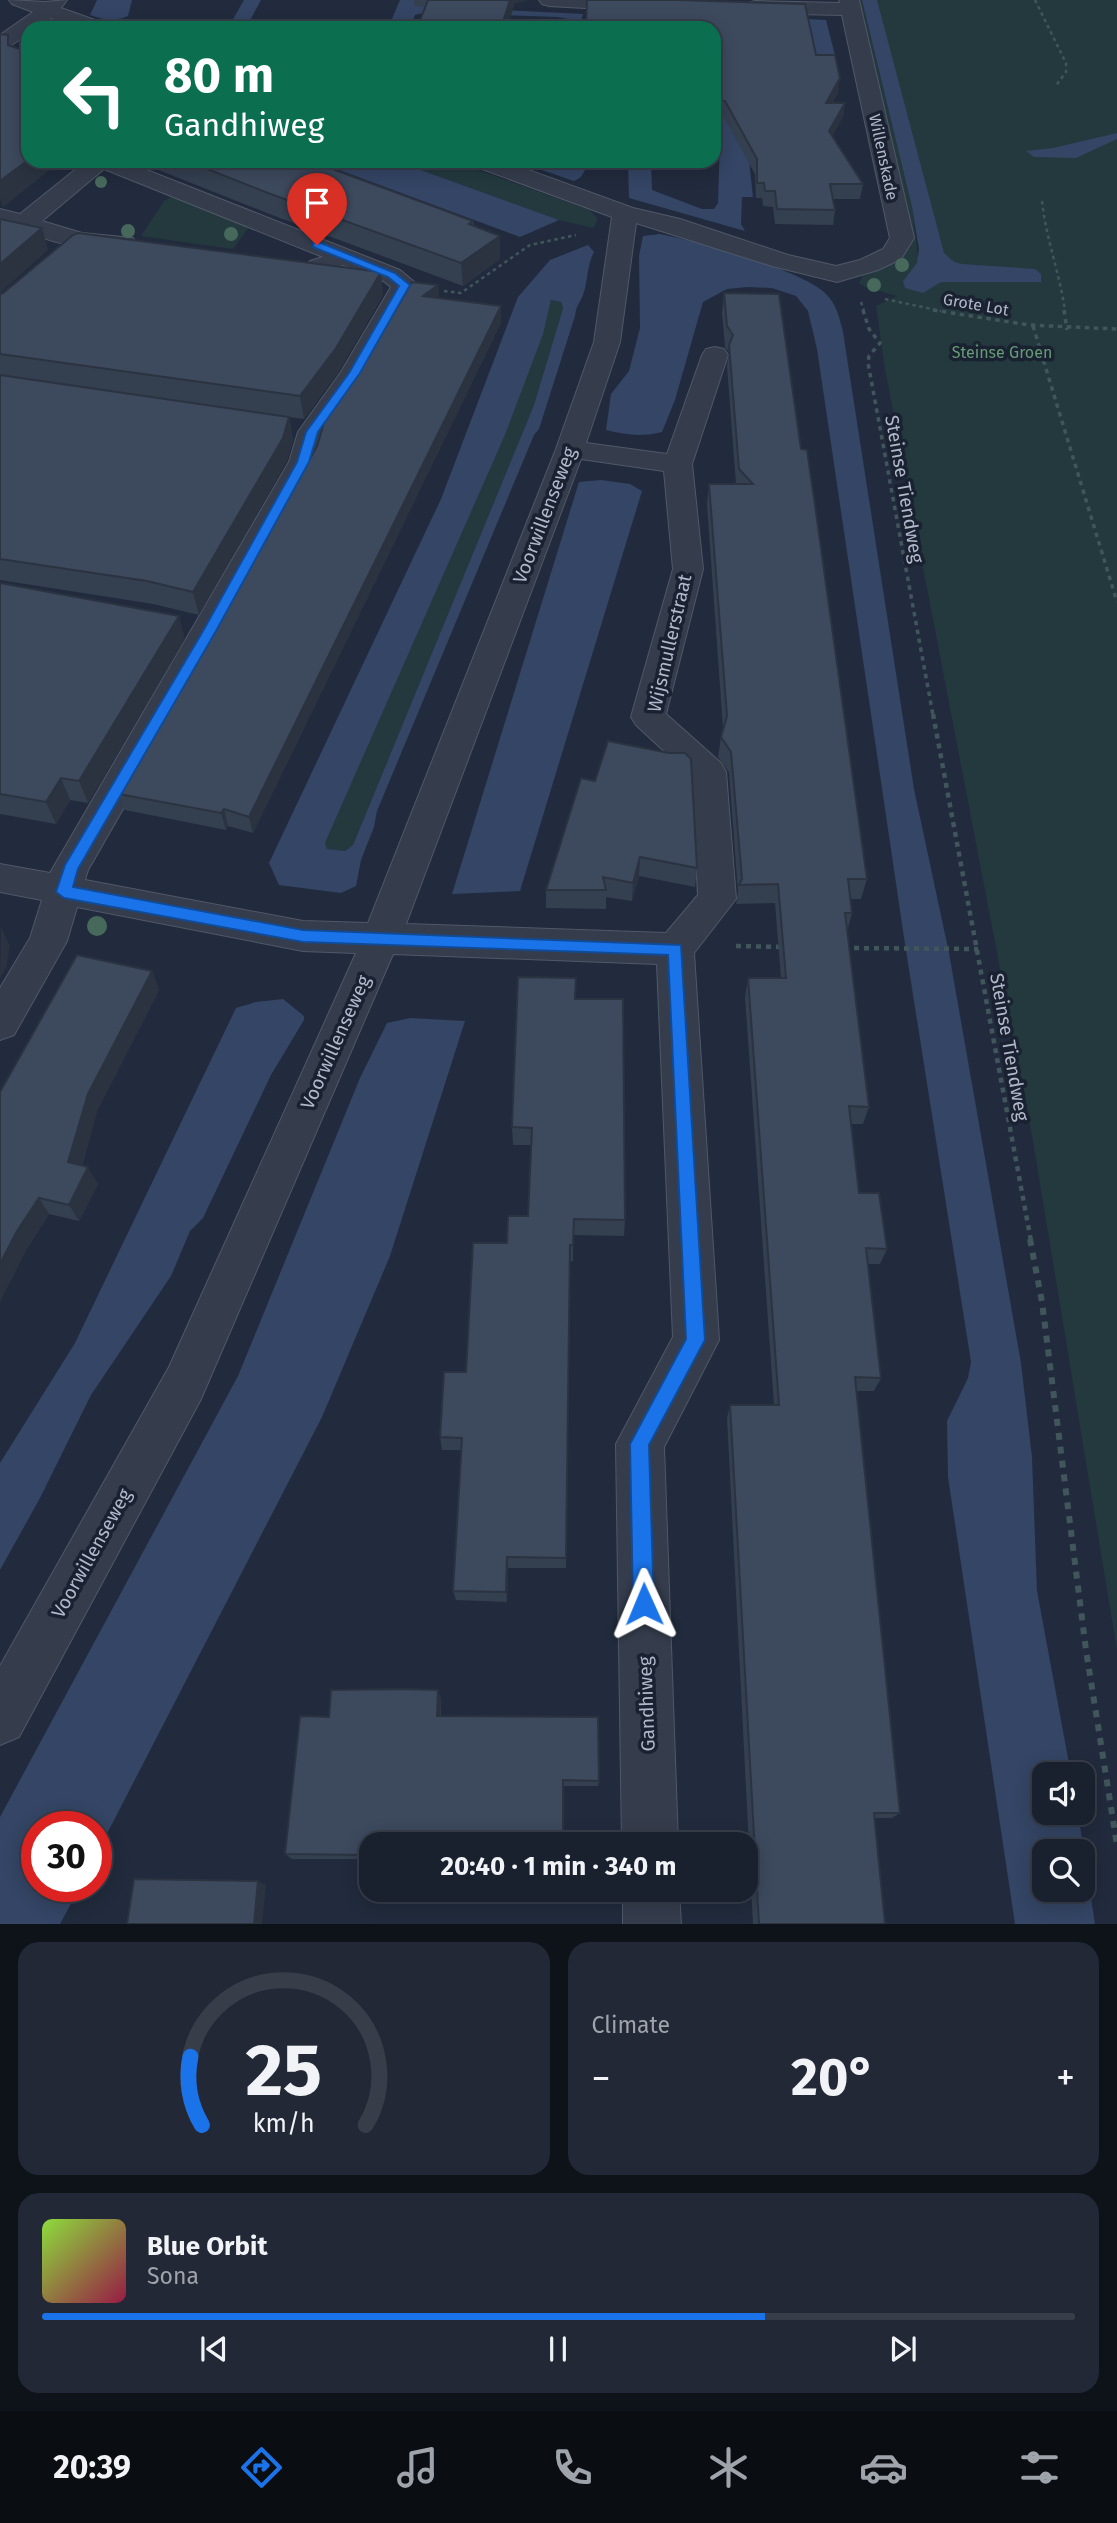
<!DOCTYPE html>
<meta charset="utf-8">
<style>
:root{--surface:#19202e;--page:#222836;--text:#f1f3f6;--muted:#9fa3aa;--line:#373e4a;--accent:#1a73e8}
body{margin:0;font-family:"Fira Sans",sans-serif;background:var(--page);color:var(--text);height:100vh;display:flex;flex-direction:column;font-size:26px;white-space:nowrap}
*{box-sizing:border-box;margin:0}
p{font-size:23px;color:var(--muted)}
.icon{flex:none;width:38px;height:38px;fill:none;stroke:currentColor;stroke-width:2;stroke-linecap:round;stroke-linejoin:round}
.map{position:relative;height:1924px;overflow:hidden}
.panel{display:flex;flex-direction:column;gap:18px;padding:18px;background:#0e1219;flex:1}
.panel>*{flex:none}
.guide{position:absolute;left:21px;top:21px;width:700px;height:147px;border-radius:21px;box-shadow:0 4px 18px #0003,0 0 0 2px var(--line);background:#0b6e4f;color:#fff;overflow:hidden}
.tools{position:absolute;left:1032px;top:1762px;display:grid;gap:14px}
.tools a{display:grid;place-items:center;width:63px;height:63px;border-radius:14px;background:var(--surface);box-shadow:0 4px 18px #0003,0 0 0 2px var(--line);font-size:35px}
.speed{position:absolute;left:21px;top:1811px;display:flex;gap:14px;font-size:35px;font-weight:700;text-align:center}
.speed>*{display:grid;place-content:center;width:91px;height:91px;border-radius:50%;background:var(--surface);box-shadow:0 4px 18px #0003,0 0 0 2px var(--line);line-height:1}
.speed .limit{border:10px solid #d22;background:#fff;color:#111}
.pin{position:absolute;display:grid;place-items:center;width:60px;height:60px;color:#fff;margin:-72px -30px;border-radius:50% 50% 50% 0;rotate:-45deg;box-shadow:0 0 7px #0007}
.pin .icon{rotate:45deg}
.me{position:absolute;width:77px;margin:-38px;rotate:359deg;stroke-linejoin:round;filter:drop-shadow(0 0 5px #0008)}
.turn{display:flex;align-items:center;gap:24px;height:147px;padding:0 28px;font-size:32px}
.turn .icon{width:91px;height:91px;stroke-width:2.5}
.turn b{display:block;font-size:49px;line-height:60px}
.big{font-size:52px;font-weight:700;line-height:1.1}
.panel .widget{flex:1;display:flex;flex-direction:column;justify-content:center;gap:10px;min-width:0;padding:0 24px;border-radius:21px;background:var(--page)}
.panel .dial{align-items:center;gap:0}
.dial svg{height:182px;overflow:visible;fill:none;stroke:var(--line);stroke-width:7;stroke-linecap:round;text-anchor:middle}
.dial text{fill:var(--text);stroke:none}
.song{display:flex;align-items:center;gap:21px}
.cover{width:84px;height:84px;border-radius:10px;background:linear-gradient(135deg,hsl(90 70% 55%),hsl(340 70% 35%))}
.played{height:7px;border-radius:4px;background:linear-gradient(90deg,var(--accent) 70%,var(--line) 70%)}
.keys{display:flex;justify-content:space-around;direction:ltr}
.heat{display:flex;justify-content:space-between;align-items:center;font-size:38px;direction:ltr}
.panel .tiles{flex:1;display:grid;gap:18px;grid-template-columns:1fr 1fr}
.widget:last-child{grid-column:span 2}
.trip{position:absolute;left:359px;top:1832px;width:399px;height:70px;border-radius:21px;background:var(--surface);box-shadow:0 4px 18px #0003,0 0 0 2px var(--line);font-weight:700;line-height:70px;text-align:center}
.tab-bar{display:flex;height:112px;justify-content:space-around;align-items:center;background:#0a0d12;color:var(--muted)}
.tab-bar .icon{width:49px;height:49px}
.tab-bar .selected{color:var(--accent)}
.tab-bar b{font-size:32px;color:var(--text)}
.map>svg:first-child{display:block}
.green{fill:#23393e}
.water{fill:#344565;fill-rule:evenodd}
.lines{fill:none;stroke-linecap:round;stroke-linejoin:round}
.minor-casing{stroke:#505868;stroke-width:2}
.path-far3{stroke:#41565b;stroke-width:2.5;stroke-dasharray:3.5 3.5;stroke-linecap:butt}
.path-far2{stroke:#41565b;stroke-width:3.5;stroke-dasharray:4.5 4.5;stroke-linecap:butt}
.path-far1{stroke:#41565b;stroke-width:4.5;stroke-dasharray:5 5;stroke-linecap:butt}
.path{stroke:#41565b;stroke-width:6;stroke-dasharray:7 7;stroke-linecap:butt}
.minor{fill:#353d4d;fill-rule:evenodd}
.tree{fill:#47695c}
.wall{fill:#343f50}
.shaded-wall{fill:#2b3341}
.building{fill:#3d495d;stroke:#2b3341;stroke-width:2}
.route{fill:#1a73e8;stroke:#114b97;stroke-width:2}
.labels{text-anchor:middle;stroke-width:7;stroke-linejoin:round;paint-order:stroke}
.far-street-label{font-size:16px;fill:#b0b8c9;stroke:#1a2232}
.far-park-label{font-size:16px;fill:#669b75;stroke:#1a2232}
.street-label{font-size:19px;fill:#b0b8c9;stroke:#1a2232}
</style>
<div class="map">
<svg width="1117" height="1925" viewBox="0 0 1117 1925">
<rect width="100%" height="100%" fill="#212b3d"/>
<g class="green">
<path d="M856,0H862L912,207L918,257L925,245L865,0H1117V1650L1032,1135L885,369L876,306L897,296L865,287L859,283L863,275L903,257L912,239Z"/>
<path d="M396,161H453L589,210L598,219L593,228L559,220Z"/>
<path d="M173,196L249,227L233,249L141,236L164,201Z"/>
<path d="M551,300L561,302L563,308L534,405L353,845L345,851L327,849L325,843L505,435L542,334Z"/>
</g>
<g class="water">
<path d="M97,0H132L128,16C113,22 105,20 90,15Z"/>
<path d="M244,0H261L246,28H228Z"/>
<path d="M400,0H422L420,6L583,14L580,28H567L569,19L557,17L426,12L415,15L410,28H388Z"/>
<path d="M862,0H877L944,253L954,262L962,264L1035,269L1041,274V282H941L923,293L905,288L903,281L917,263L919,249L912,207Z"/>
<path d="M806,19L826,20L837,63L739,68L753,197H742L741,224L745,231L629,198L628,161H651L652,190L702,209H714L718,203L722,78Z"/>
<path d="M1117,133V139L1076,158L1034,157L1026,151L1053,148Z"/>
<path d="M315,161H396L559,220L520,237Z"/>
<path d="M516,161H576L588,165L581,177L574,181Z"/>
<path d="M660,234C696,241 801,270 825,293C837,304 839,317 843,332L914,789L949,953L1021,1363L1032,1457L1037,1591L1071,1774H1045V1813H1078L1095,1924H1015L948,1477L947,1421L968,1378L971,1362L905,944L817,349L808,311L796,296L772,288L748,287L727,289L703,302L675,400L662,432C643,437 625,435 606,430L611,394L629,371L640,328L639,256L643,236ZM1045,1852H1083V1890H1045Z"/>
<path d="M588,245L594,252C587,264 588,282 583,295C580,303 576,306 575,316L539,429L534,435L377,811L374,827L361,860L356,886L341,893L279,885L269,863L441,499L518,297L550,260ZM551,300L561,302L563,308L534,405L353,845L345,851L327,849L325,843L505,435L543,334Z"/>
<path d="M601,480L630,484L642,491L520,891L452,894L579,482Z"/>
<path d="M283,999L304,1016V1020L271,1075L203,1218L190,1231L171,1276L91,1395L40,1498L0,1570V1463L75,1343L236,1008L256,1002Z"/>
<path d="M410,1018L465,1021L390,1256L322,1417L96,1855V1827H37V1886L80,1887L60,1924H0V1817L238,1376L360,1078L387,1023Z"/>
</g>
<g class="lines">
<g class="minor-casing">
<g id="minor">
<path d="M9,0L45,2L67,0L61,8L106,24L109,28H79L51,18L36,28H28V34L7,48L0,50V35L33,12L12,4Z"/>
<path d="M539,0H643L649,5L646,9L639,11L549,6L542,4Z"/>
<path d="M839,0H859L914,238L901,259L878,270L837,282L772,266L636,223L620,342L586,443L667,454L702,355L706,349L715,347L724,349L728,355L692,464L703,569L666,714L721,763L726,772L736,899L694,953L719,1340L664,1447L678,1844H622L616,1444L673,1337L657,964L393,954L201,1399L19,1737L0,1745V1666L169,1367L356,953L303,951L77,907L67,941L14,1035L0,1040V988L30,938L42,900L0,892V864L50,873L289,462L298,432L341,372L391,287L382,280L343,265L319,274L310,271L306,266L310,261L323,257L104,169L42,221L82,233L133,238L136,243L133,248C90,259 40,236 0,224V209L20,214L86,161H124L400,270L418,285L368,373L326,432L317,462L225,631L88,870L85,880L303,921L368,923L556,449L594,342L612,217L474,166L470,161H504L633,208L680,219L788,255L836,266L860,260L883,249L890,238L842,15L755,13L748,11L745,7L748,3L755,1L840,3ZM581,459L664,471L673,569L631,717L636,725L692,777L698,895L666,933L406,924Z"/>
<path d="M623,1890H679L681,1925H623Z"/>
</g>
</g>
<g class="path-far3">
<path d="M1035,0L1066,63V72L1055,87"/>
<path d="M1042,201C1046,239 1060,274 1065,311"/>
<path d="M444,291L461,293L530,245L576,235"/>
<path d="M885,299L941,311"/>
<path d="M861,302L864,311"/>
</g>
<g class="path-far2">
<path d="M863,310L869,329L880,343L869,356L868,363L933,715"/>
<path d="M933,310L1029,325L1117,329"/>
<path d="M1064,310L1067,330"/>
<path d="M1033,326L1117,602"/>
</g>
<g class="path-far1">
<path d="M933,714L1031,1241"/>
<path d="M736,946L783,947"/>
<path d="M844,948L978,949"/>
</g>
<path class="path" d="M1030,1239L1042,1302L1086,1650L1117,1845"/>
<use href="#minor" class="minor"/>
</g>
<g class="tree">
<circle cx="101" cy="182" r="6"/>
<circle cx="128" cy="231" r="7"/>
<circle cx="231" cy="234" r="7"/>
<circle cx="902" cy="265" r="7"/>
<circle cx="874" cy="285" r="7"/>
<circle cx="97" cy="926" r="10"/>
</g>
<g class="wall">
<path d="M414,0H527L515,3L425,7L414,6Z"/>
<path d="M714,28L816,55L838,93L832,103H845L843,117L832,136L863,184L860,199H833L835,210L833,225L775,224L773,207L763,206L762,198H756L755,174L723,116H714Z"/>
<path d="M136,161H311L473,221L474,226L500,259L463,286L272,215Z"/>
<path d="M381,272L383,295L339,371L304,419L289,417L293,440L287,461L199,615L153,604L0,580V294Z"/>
<path d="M438,285L439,298L501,306V323L253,833L228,826L226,830L125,810L119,794Z"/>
<path d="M724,293L801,449L867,879L861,899H850L852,913L847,932L869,1107L863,1124H851L859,1193L887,1249L880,1264H868L881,1378L874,1391H856L900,1813L892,1818H875L885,1924H753L727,1418L730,1405H774L745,997L748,978H781L775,903L736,904L738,892L729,772L718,757L721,737L723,728L707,504L709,484H736L727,366L729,352L725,347L722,313Z"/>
<path d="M0,583L185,639L88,803L70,800L56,824L0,814Z"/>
<path d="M581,778L697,868L695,887L639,876L632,901L606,897V909L546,908V890Z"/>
<path d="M152,971L159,990L97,1111L82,1166L98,1184L79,1221L49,1214L28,1247L0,1092Z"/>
<path d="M575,999L625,1220L624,1236L573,1235V1261H570L566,1568H508L507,1602L456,1600L453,1591L461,1450H442L440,1437L466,1372L507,1243L528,1216L531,1145H513L512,1127Z"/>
<path d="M441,1698V1716L599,1781L598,1786H563L371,1844V1859H292L285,1854L329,1717Z"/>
</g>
<g class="shaded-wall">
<path d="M510,0H527L515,3L507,28H501Z"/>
<path d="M840,78L838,93L824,118L826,103Z"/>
<path d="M845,103L843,117L827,146L829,131Z"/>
<path d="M28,160V161H61L3,207L0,198V181Z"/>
<path d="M42,228L48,250L0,293V264Z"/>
<path d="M500,236V259L463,286L461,263Z"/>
<path d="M381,272L383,295L339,371L304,419L300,396Z"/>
<path d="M438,285L440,302L423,296Z"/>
<path d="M501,306V323L253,833L249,817Z"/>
<path d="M289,417L293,440L287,461L199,615L193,592Z"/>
<path d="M179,616L185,639L88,803L79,781Z"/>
<path d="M61,778L70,800L56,824L46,802Z"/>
<path d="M224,809L228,826L226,830L221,813Z"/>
<path d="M640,857L639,876L632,901L633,883Z"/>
<path d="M1,927L10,946L6,968L0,978Z"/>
<path d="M152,971L159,990L97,1111L78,1179L68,1162L88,1094Z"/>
<path d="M88,1167L98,1184L79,1221L69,1205Z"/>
<path d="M39,1198L49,1214L28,1247L0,1302V1264L17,1231Z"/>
<path d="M507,1557L508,1568L507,1602L506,1592Z"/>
<path d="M438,1690L441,1698L440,1724L437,1716Z"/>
<path d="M258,1881L266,1885L262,1924H254Z"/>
</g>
<g class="building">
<path d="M428,0H510L501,28H417Z"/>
<path d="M587,0H679L805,4L816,55H835L840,78L826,103H845L829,131L863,184H830L835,210L777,209L775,191H765L764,183H757V159L725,101H714V28H586Z"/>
<path d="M0,34L8,35V45L28,52V160L0,181Z"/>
<path d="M187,161H311L473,221L469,224L500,236L461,263L268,193Z"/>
<path d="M0,219L42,228L0,264Z"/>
<path d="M78,233L381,272L336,348L300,396L0,354V294L3,293L73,235Z"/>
<path d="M412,282L438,285L423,296L501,306L249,817L224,809L221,813L119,794L223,615L317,446L326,416L368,357Z"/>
<path d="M724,293L779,294L801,449L807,450L815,505L867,879H848L852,913H845L869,1107L849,1106L859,1193H879L887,1249L866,1248L881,1378L855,1377L900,1813H874L885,1924H759L730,1405H779L748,978H786L778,884L739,885L742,879L731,752L721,737L727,716L709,484H753L739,469L729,345L733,335L727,326Z"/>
<path d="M0,375L289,417L283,438L193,592L147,581L0,559Z"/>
<path d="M0,583L179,616L79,781L61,778L46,802L0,794Z"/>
<path d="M608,741L669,753H685L691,759L697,868L640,857L633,883L603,877L606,890H546L581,778L595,781Z"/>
<path d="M77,955L152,971L88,1094L68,1162L88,1167L69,1205L39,1198L17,1231L0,1264V1092Z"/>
<path d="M518,977L576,978L575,999H623L625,1220L574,1219L573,1245H570L566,1558L507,1557L506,1592L453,1591L462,1438L440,1437L444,1372H466L473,1243H507L508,1216H528L532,1128L512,1127Z"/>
<path d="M402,1689L438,1690L437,1716L598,1717L599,1781L563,1780V1844H371V1855L285,1854L300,1716L329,1717L331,1690Z"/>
<path d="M134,1879L258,1881L254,1924H127Z"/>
</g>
<path class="route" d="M313,243H321L395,273L410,285L360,373L318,432L309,462L216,631L78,869L73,887L303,930L681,945L705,1340L649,1445L654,1604L651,1611L644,1615L636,1611L633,1604L630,1444L686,1339L668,955L303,942L64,898L56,892L65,865L203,631L297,462L306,432L349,373L399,286L388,277L313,247Z"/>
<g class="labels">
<g class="far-street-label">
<text transform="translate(884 157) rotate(78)" y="6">Willenskade</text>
<text transform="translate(976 304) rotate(10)" y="6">Grote Lot</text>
</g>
<g class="far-park-label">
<text x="1002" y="358">Steinse Groen</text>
</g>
<g class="street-label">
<text transform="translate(905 489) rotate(80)" y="7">Steinse Tiendweg</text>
<text transform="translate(544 515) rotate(-69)" y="7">Voorwillenseweg</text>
<text transform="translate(669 643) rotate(-77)" y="7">Wijsmullerstraat</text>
<text transform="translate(335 1042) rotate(-66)" y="7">Voorwillenseweg</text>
<text transform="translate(1010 1047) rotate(80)" y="7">Steinse Tiendweg</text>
<text transform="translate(91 1553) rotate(-61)" y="7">Voorwillenseweg</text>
<text transform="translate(646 1704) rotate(-92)" y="7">Gandhiweg</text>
</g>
</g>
</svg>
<div class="tools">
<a><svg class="icon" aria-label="sound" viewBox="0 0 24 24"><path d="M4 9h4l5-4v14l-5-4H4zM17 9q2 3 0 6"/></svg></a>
<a><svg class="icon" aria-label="search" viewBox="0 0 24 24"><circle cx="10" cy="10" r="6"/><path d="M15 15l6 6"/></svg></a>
</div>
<div class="speed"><div class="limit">30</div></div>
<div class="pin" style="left:317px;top:245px;background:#d93025"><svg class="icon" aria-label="arrive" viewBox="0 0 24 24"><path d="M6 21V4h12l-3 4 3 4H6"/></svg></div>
<svg class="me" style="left:644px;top:1604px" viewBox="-20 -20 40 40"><path d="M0-17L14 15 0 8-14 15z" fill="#1a73e8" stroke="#fff" stroke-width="4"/></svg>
<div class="trip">20:40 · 1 min · 340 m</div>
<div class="guide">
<div class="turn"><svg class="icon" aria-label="left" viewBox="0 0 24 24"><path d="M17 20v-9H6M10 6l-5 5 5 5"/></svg><div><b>80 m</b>Gandhiweg</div></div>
</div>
</div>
<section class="panel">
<div class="tiles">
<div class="widget dial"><svg viewBox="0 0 100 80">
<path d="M14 69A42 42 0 1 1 86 69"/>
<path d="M14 69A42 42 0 0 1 9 39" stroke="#1a73e8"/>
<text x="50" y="56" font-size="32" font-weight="700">25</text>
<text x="50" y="72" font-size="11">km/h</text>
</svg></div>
<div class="widget"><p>Climate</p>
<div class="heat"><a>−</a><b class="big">20°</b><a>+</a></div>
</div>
<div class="widget">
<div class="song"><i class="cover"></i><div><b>Blue Orbit</b><p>Sona</p></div></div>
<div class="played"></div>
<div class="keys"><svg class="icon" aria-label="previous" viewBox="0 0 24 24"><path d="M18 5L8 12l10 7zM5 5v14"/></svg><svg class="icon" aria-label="pause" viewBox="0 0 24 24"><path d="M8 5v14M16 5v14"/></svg><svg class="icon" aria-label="next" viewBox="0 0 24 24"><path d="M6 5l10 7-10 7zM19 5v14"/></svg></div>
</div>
</div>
</section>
<nav class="tab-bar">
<b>20:39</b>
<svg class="icon selected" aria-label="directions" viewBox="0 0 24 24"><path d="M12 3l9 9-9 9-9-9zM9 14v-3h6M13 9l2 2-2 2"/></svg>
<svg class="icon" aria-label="music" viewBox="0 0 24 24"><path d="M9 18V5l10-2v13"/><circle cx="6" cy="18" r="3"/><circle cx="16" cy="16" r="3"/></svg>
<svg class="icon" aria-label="phone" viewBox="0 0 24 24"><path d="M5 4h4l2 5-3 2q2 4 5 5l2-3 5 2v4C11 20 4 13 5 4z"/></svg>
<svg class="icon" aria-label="climate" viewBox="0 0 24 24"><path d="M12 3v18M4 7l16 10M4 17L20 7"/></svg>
<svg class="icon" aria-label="car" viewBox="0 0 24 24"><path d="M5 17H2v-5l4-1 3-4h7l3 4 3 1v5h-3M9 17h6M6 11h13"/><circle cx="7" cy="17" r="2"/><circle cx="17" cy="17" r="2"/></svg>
<svg class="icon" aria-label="filters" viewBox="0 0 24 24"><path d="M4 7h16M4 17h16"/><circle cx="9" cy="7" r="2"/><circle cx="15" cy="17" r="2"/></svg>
</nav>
